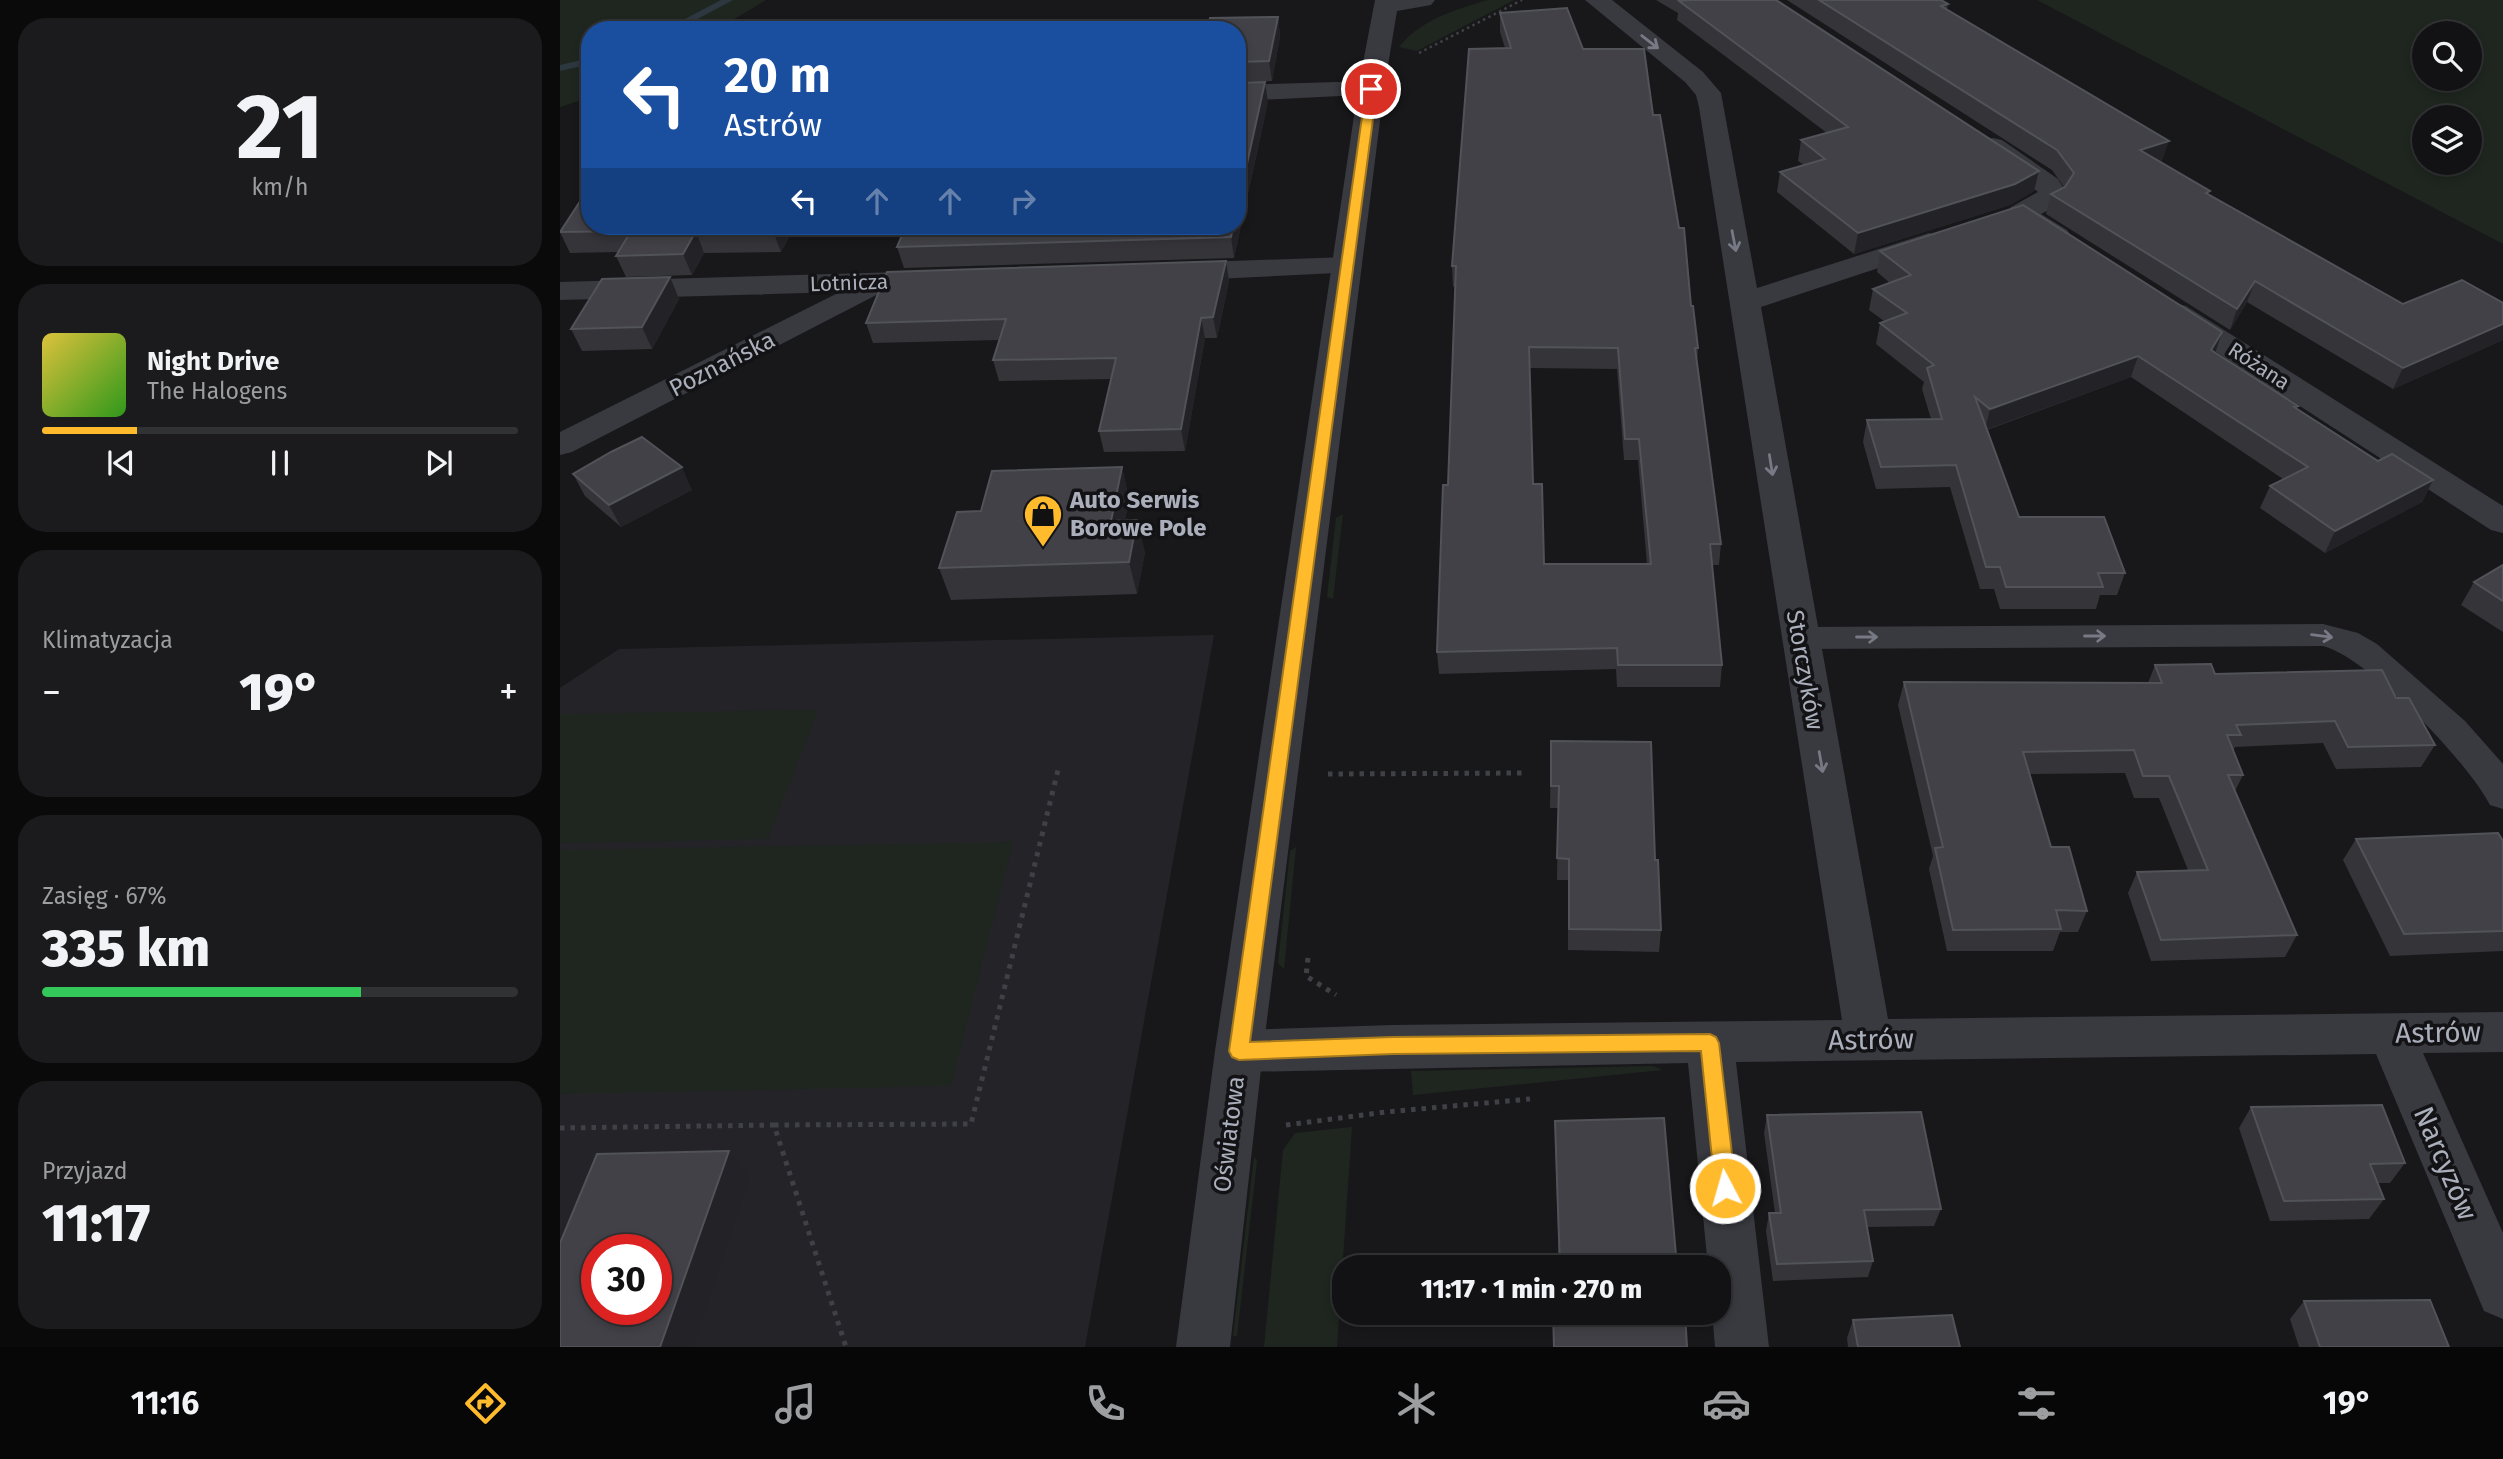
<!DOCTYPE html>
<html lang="pl">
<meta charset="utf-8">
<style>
:root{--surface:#121214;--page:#1b1b1d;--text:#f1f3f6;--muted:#9c9ea0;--line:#313234;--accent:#ffbb2c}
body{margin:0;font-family:"Fira Sans",sans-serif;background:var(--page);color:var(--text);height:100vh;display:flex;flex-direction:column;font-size:26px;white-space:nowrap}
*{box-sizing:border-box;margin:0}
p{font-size:23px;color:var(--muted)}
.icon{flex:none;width:38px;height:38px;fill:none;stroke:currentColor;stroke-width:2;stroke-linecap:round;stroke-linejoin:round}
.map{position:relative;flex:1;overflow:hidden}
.sheet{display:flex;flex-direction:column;gap:18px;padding:18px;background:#0a0a0b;width:560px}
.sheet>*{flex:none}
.top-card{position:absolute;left:21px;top:21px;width:665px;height:214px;border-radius:28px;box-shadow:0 4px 10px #0003,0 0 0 2px var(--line);background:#1a4fa0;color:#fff;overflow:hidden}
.buttons{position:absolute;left:1852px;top:21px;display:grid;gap:14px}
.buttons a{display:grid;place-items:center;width:70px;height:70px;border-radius:50%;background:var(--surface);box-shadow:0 4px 10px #0003,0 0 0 2px var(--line);font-size:35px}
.speed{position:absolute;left:21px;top:1234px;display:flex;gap:14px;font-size:35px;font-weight:700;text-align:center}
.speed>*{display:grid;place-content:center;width:91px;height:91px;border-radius:50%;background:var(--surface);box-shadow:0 4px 10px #0003,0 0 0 2px var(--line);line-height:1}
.speed .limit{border:10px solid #d22;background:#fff;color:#111}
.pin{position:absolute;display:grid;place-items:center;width:60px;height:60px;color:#fff;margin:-30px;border:4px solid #fff;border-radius:50%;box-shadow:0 2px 7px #0007}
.me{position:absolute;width:77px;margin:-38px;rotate:354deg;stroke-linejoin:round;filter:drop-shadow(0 0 5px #0008)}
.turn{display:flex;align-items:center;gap:24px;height:147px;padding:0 28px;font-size:32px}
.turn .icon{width:91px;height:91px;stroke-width:2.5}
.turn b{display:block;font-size:49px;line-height:60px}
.lanes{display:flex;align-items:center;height:66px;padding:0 28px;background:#0003;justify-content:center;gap:35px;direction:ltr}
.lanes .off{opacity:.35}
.big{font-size:52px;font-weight:800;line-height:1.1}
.sheet .card{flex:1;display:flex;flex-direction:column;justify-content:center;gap:10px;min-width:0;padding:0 24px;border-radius:28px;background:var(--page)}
.sheet .dial{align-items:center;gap:0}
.dial b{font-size:91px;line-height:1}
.song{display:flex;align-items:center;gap:21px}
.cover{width:84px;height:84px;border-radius:10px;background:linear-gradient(135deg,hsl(50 70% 55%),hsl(110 70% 35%))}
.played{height:7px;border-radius:4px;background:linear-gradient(90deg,var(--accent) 20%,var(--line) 20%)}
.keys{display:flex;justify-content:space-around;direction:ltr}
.heat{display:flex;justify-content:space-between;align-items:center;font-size:38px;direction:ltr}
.charge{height:10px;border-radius:5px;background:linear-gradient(90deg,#34c759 67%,var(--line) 0)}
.trip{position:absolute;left:772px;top:1255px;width:399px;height:70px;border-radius:28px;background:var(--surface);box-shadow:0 4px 10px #0003,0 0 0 2px var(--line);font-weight:800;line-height:70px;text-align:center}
.tab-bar{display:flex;height:112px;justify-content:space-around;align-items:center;background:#070708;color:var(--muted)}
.tab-bar .icon{width:49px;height:49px}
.tab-bar .on{color:var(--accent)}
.tab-bar b{font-size:32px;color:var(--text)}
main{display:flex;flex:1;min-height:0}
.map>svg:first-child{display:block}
.built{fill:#242428;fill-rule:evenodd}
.green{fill:#1e261f;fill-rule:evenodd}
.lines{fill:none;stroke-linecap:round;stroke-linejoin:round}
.stream{fill:#2d3740;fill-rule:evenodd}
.path-far1{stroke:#3f4147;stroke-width:2.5;stroke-dasharray:2.5 3.5;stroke-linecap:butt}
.path{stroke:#3f4147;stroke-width:5;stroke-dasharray:4.5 6;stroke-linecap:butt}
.service{fill:#393a40;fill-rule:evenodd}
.minor{fill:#393a40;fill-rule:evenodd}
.tertiary{fill:#393a40;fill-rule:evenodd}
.wall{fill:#343439;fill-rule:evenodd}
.shaded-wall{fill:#232327}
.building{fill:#414147;stroke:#515359;stroke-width:2;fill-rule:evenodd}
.oneway{stroke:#777a84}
.route{fill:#ffbb2c;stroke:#a67a1d;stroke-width:2}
.labels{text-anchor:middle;stroke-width:7;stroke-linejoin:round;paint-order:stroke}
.far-street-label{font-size:21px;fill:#aaafbb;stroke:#131316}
.street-label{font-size:24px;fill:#aaafbb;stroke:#131316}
.poi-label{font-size:24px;font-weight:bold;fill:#aaafbb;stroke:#131316;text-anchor:start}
.near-street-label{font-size:28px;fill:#aaafbb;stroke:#131316}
</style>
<main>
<section class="sheet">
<div class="card dial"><b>21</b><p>km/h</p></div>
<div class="card">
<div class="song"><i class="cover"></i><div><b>Night Drive</b><p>The Halogens</p></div></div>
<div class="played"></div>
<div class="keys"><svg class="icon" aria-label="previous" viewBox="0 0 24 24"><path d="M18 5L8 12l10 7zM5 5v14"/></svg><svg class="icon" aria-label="pause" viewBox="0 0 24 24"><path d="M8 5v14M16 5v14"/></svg><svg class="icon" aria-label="next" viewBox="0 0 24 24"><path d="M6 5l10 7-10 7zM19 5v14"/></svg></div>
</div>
<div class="card"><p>Klimatyzacja</p>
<div class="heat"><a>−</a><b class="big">19°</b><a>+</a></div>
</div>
<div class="card"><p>Zasięg · 67%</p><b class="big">335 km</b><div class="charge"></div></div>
<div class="card"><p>Przyjazd</p><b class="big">11:17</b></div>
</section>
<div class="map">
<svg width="1943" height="1347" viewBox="0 0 1943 1347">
<rect width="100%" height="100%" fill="#18181b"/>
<path class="built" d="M654,635L525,1347H0V688L59,649ZM37,1250H96V1309H37Z"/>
<g class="green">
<path d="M0,0H206L156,30H30V97L0,107Z"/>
<path d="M928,0H954L857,51L839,47C862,19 894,10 928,0Z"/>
<path d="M1477,0H1943V244ZM1864,33H1909V79H1864ZM1864,117H1909V163H1864Z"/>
<path d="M783,514L773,599L767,597L776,518Z"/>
<path d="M258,710L208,839L0,843V714Z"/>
<path d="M453,842L391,1086L0,1094V850Z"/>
<path d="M736,847L724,969L718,963L730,851Z"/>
<path d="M1093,1066L1103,1070L853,1095L851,1071Z"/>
<path d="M792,1127L777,1347H704L723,1150L735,1133Z"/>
<path d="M694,1157L697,1161L677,1336H673Z"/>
</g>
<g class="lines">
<g class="stream">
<path d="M161,0H173L117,30H104Z"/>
<path d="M30,58V64L0,71V65Z"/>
</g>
<path class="path-far1" d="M859,53L962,0"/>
<g class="path">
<path d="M768,774L964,773"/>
<path d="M748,958L746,976L776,995"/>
<path d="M214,1125L411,1124L498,770"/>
<path d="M726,1125L826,1112L970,1099"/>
<path d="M0,1128L214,1125L286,1347"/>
</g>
<path class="service" d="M1763,624L1798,633L1817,644L1905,721L1943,764V809L1930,805C1908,762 1809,658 1763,646L1239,649L1227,646L1223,638L1227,630L1239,627Z"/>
<g class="minor">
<path d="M1025,0H1052L1143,72L1161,93L1197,288L1369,233L1379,236L1383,242L1379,248L1201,307L1328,1019L1943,1012V1052L1863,1053L1943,1233V1319L1924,1311L1816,1054L1176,1062L1209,1347H1155L1152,1312H1158V1267H1148L1128,1063L679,1072L662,1066L655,1051L662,1036L679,1030L833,1025L1282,1020L1139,107L1136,95L1125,82Z"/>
<path d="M811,81L820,84L824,89L820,94L677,101V85Z"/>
<path d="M1433,138L1442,140L1498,179L1506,192C1501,205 1493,208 1481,214L1507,230L1511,236L1507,242C1488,247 1458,229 1447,213L1451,207L1478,192L1424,152L1420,146L1424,140Z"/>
<path d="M787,257L797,260L802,266L797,272L614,281L604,278L599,272L604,266L614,263Z"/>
<path d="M376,271L386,274L391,280L386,286L326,290L12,452L0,455V432L280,292L0,300V282Z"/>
<path d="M1615,303L1626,306L1943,506V533L1931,530L1604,318L1600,312L1604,306Z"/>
</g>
<path class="tertiary" d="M815,0H875L871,5L837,11L824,89L703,1051L670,1347H616L655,1051L798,89Z"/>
</g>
<g class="wall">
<path d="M1096,0H1216L1474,191L1450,205L1294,254L1217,192L1220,172L1244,165L1238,161L1241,140L1267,133L1117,20L1118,13Z"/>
<path d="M1227,0H1381L1388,4L1387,10L1602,161L1600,162L1649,195L1843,304L1943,303V340L1833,389L1687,302L1670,330L1486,214L1491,194L1504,187L1492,170Z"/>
<path d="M940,13L1023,49L1093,115L1131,306L1138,348L1137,364L1161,544L1159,565H1152L1162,665L1160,687H1057L1056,669L879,674L877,652L888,485L895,286L893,287L892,266L945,48L940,32ZM970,368L1057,369L1064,460H1078L1087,564H984L973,484Z"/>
<path d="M718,17L720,37L712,81L677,82V30Z"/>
<path d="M708,102L674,258L344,268L337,247L677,226Z"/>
<path d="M30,226H235L221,252L144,253L132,275L66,277L56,256L58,252L10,253L0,232Z"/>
<path d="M1320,251L1655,353L1738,406L1737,409L1818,461L1873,480L1862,502L1765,553L1700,508L1710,486L1723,479L1571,377L1427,430L1459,517L1565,573L1557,595H1540L1536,609H1440L1434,589H1420L1390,487L1316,489L1303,442L1307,420L1371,419L1362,389L1364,382L1316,344L1320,323L1324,321L1309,310L1313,289L1330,283L1317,272Z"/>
<path d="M666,261L669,281L657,338H645L625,451L544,452L539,431L551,379L439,381L433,360L440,340L313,343L306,323Z"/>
<path d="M110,277L119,299L92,349L22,351L11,329Z"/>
<path d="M562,467L569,499L565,520L585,552L577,594L391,600L379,568L421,511Z"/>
<path d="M13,474L132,490L61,527L25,496Z"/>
<path d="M1943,565V632L1901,605L1914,582Z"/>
<path d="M1595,665L1836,698L1875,745L1861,767L1776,769L1763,743L1675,747L1673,751L1683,775L1675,791L1737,935L1725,957L1591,961L1568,893L1577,872L1628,870L1599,798H1574L1565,773L1470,774L1491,847L1527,911L1518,932H1500L1493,951H1387L1369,869L1373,856L1338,705L1344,682L1588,683Z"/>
<path d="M991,741L1095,860L1101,930L1099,952L1008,950V880H997L998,808H990Z"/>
<path d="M1796,839L1943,841V951L1830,956L1783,860Z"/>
<path d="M1691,1107L1845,1163L1830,1183H1818L1824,1199L1809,1219L1710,1221L1679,1128Z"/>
<path d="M1207,1115L1381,1209L1374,1226L1307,1227L1313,1261L1308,1277L1213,1281L1206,1231L1209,1213H1215L1204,1133Z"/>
<path d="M995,1121L1117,1267H999L995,1141Z"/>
<path d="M1744,1301L1889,1347H1739L1730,1319Z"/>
<path d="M1293,1320L1400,1347H1288L1287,1338Z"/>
</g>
<g class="shaded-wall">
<path d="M718,17L720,37L712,81L709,61Z"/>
<path d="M705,82L708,102L674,258L671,237L673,226H677V209Z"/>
<path d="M1609,141L1602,161L1574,170L1580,150Z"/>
<path d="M1479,171L1474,191L1450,205L1294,254L1298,233Z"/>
<path d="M215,226H235L221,252L213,231Z"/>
<path d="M136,231L144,253L132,275L123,254Z"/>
<path d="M666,261L669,281L657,338L653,317Z"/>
<path d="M110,277L119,299L92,349L82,327Z"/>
<path d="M1695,281L1687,302L1670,330L1677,309Z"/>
<path d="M641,318L645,338L625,451L621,429Z"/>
<path d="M1943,324V340L1833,389L1843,368Z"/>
<path d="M1662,332L1655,354L1651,350Z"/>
<path d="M1578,356L1571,377L1425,430L1430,409Z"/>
<path d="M122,467L132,490L61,527L49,505Z"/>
<path d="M562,467L569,499L559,552L551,521Z"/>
<path d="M1873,480L1862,502L1765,553L1775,531Z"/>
<path d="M577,520L585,552L577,594L569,562Z"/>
<path d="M169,1151L190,1179L133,1347H100Z"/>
</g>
<g class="building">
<path d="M1128,0H1216L1479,171L1455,184L1298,233L1220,172L1265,159L1241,140L1288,127L1119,1Z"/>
<path d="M1259,0H1381L1388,4L1381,6L1609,141L1580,150L1650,191L1646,193L1843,304L1902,280L1943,303V324L1843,368L1695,281L1677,309L1491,194L1505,187L1514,173L1497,150Z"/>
<path d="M1007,8L1023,49H1084L1093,115H1100L1119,228H1124L1131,306H1133L1138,348H1135L1161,544H1150L1162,665H1058L1057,648L877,652L883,485H888L896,266H892L909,49L951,48L940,13ZM969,347L1058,348L1065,439H1079L1091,564H984L982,484H973Z"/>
<path d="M718,17L709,61L677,62V30H647L650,18Z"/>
<path d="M705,82L677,209V83Z"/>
<path d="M30,186V226H215L213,231H136L123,254L56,256L71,231L0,232Z"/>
<path d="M1463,205L1662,332L1651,350L1738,406L1734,407L1818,461L1832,454L1873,480L1775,531L1710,486L1748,467L1578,356L1430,409L1415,397L1459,517H1544L1565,573H1538L1543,587H1446L1440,567H1426L1396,465L1321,467L1307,420L1382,419L1367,368L1374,365L1320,323L1347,313L1313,289L1351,275L1320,251Z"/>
<path d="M346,226H673L671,237L337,247Z"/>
<path d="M666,261L653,317L641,318L621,429L539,431L556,358L433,360L446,319L306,323L327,272Z"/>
<path d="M110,277L82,327L11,329L42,279Z"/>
<path d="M82,437L122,467L49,505L13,474L51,452Z"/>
<path d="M562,467L551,521L577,520L569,562L379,568L397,512L421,511L432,471Z"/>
<path d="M1943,565V601L1914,582Z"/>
<path d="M1651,664L1655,674L1822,670L1836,698H1849L1875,745L1788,747L1775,721L1676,725L1681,735H1667L1683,775H1668L1737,935L1601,940L1577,872L1648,870L1609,776H1583L1574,750L1463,752L1491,847H1509L1527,911L1496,910L1501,929L1393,930L1375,848L1383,847L1344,682L1602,683L1595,665Z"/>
<path d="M991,741L1091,742L1095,860H1098L1101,930L1009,929V859L997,858L999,786H991Z"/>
<path d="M1938,833L1943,841V931L1844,934L1796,839Z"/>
<path d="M1822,1105L1845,1163L1810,1164L1824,1199L1724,1201L1691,1107Z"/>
<path d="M1361,1112L1381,1209L1304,1210L1313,1261L1217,1264L1209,1213H1221L1207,1115Z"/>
<path d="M1104,1118L1117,1267H1000L995,1121Z"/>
<path d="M169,1151L100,1347H0V1243L37,1154ZM37,1250H96V1309H37Z"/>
<path d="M1870,1300L1889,1347H1760L1744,1301Z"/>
<path d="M993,1312H1125L1127,1347H994Z"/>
<path d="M1392,1315L1400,1347H1298L1293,1320Z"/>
</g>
<defs><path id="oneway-shaft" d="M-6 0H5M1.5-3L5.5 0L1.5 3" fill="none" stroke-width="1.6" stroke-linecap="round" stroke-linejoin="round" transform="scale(1.75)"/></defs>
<g class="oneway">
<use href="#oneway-shaft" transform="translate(1090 42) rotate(38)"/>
<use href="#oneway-shaft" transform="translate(1174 241) rotate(79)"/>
<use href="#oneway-shaft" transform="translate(1211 465) rotate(81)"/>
<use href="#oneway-shaft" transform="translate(1535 636)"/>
<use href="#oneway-shaft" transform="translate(1762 636) rotate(7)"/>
<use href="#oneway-shaft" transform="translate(1307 637)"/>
<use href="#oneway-shaft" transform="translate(1261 762) rotate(80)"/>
</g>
<path class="route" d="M811,86L817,89L690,1042L833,1037L1150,1034L1156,1037L1159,1043L1176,1188L1173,1195L1165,1198L1158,1195L1155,1188L1141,1051L833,1054L679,1060L672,1057L669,1051L806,89Z"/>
<defs>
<g id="shop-pin" transform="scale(2.0125)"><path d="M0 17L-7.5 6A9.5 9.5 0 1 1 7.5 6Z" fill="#ffbb2c" stroke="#131316"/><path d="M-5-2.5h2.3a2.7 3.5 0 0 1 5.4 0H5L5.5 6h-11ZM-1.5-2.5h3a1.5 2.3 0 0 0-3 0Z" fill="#111"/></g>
</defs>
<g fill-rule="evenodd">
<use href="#shop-pin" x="483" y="514"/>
</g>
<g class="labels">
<g class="far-street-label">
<text transform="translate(289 283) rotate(-2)" y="7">Lotnicza</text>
<text transform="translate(1699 366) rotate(33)" y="7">Różana</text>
</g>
<g class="street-label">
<text transform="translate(162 364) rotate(-27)" y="8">Poznańska</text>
<text transform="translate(1245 670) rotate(80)" y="8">Storczyków</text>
<text transform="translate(669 1134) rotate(-83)" y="8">Oświatowa</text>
</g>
<g class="poi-label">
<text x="510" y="508">Auto Serwis<tspan x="510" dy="28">Borowe Pole</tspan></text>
</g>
<g class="near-street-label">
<text transform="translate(1878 1032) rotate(-1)" y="10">Astrów</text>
<text transform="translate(1311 1039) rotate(-1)" y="10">Astrów</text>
<text transform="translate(1886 1163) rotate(67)" y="10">Narcyzów</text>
</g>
</g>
</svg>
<div class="buttons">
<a><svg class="icon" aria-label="search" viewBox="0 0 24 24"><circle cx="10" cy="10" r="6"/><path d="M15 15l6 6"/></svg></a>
<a><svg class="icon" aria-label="layers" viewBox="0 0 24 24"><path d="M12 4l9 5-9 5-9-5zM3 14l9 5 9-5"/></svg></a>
</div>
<div class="speed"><div class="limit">30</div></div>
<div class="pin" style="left:811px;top:89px;background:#d93025"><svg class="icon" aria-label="arrive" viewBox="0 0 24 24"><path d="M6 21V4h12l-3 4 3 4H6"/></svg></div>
<svg class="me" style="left:1165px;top:1188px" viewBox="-20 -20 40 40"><circle r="17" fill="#ffbb2c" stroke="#fff" stroke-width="3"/><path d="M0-11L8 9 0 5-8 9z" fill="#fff"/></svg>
<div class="trip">11:17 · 1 min · 270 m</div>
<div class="top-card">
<div class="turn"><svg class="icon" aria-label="left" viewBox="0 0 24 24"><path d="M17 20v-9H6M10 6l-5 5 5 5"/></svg><div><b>20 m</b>Astrów</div></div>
<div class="lanes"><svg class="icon" aria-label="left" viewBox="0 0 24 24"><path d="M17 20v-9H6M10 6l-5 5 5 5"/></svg><svg class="icon off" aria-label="ahead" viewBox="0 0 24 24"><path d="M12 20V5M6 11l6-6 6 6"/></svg><svg class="icon off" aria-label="ahead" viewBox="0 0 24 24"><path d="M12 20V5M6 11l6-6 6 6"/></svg><svg class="icon off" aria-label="right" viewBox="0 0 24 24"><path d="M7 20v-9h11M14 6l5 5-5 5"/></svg></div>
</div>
</div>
</main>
<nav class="tab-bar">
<b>11:16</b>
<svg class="icon on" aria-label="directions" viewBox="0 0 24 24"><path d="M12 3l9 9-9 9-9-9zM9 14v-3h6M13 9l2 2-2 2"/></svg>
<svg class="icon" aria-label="music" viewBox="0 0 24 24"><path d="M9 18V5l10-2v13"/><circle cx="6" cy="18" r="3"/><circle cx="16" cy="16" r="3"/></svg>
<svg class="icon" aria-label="phone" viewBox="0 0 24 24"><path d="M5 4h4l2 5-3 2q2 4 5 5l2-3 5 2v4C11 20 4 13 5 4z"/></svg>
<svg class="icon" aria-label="climate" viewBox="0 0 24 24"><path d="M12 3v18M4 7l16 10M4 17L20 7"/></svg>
<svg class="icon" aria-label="car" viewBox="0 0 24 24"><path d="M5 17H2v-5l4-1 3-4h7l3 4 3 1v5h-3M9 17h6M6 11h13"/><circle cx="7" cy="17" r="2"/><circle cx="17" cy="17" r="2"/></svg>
<svg class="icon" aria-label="filters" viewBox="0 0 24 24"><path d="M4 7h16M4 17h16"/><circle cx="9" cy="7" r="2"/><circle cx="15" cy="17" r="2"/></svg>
<b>19°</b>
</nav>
